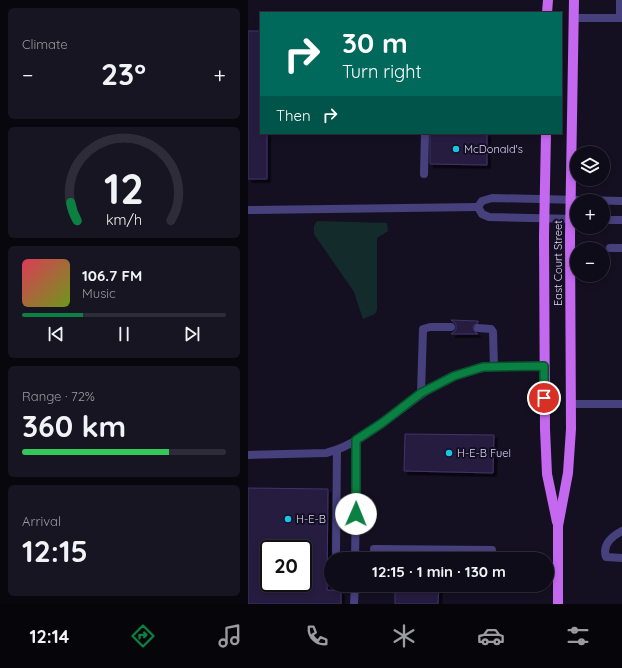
<!DOCTYPE html>
<meta charset="utf-8">
<style>
:root{--surface:#0f0c1a;--page:#181523;--text:#f1f3f6;--muted:#9b9ba2;--line:#2f2c39;--accent:#0b8043}
body{margin:0;font-family:Quicksand,sans-serif;background:var(--page);color:var(--text);height:100vh;display:flex;flex-direction:column;font-size:15px;white-space:nowrap}
*{box-sizing:border-box;margin:0}
p{font-size:13px;color:var(--muted)}
.icon{flex:none;width:22px;height:22px;fill:none;stroke:currentColor;stroke-width:2;stroke-linecap:round;stroke-linejoin:round}
.map{position:relative;flex:1;overflow:hidden}
.drawer{display:flex;flex-direction:column;gap:8px;padding:8px;background:#08070e;width:248px}
.drawer>*{flex:none}
.banner{position:absolute;left:12px;top:12px;width:302px;height:122px;border-radius:0px;box-shadow:0 2px 6px #0003,0 0 0 1px var(--line);background:#00695c;color:#fff;overflow:hidden}
.tools{position:absolute;left:322px;top:146px;display:grid;gap:8px}
.tools a{display:grid;place-items:center;width:40px;height:40px;border-radius:50%;background:var(--surface);box-shadow:0 2px 6px #0003,0 0 0 1px var(--line);font-size:20px}
.speed{position:absolute;left:12px;top:540px;display:flex;gap:8px;font-size:20px;font-weight:700;text-align:center}
.speed>*{display:grid;place-content:center;width:52px;height:52px;border-radius:50%;background:var(--surface);box-shadow:0 2px 6px #0003,0 0 0 1px var(--line);line-height:1}
.speed .limit{border:2px solid #111;border-radius:6px;background:#fff;color:#111}
.pin{position:absolute;display:grid;place-items:center;width:34px;height:34px;color:#fff;margin:-17px;border:2px solid #fff;border-radius:50%;box-shadow:0 1px 4px #0007}
.me{position:absolute;width:44px;margin:-22px;rotate:1deg;stroke-linejoin:round;filter:drop-shadow(0 0 3px #0008)}
.turn{display:flex;align-items:center;gap:14px;height:84px;padding:0 16px;font-size:18px}
.turn .icon{width:52px;height:52px;stroke-width:2.5}
.turn b{display:block;font-size:28px;line-height:34px}
.then{display:flex;align-items:center;height:38px;padding:0 16px;background:#0003;gap:8px;font-size:15px}
.big{font-size:30px;font-weight:700;line-height:1.1}
.drawer .widget{flex:1;display:flex;flex-direction:column;justify-content:center;gap:6px;min-width:0;padding:0 14px;border-radius:6px;background:var(--page)}
.drawer .dial{align-items:center;gap:0}
.dial svg{height:104px;overflow:visible;fill:none;stroke:var(--line);stroke-width:7;stroke-linecap:round;text-anchor:middle}
.dial text{fill:var(--text);stroke:none}
.song{display:flex;align-items:center;gap:12px}
.cover{width:48px;height:48px;border-radius:6px;background:linear-gradient(135deg,hsl(350 70% 55%),hsl(80 70% 35%))}
.played{height:4px;border-radius:2px;background:linear-gradient(90deg,var(--accent) 30%,var(--line) 30%)}
.keys{display:flex;justify-content:space-around;direction:ltr}
.heat{display:flex;justify-content:space-between;align-items:center;font-size:22px;direction:ltr}
.charge{height:6px;border-radius:3px;background:linear-gradient(90deg,#34c759 72%,var(--line) 0)}
.trip{position:absolute;left:76px;top:552px;width:230px;height:40px;border-radius:20px;background:var(--surface);box-shadow:0 2px 6px #0003,0 0 0 1px var(--line);font-weight:700;line-height:40px;text-align:center}
.dock{display:flex;height:64px;justify-content:space-around;align-items:center;background:#06050a;color:var(--muted)}
.dock .icon{width:28px;height:28px}
.dock .current{color:var(--accent)}
.dock b{font-size:18px;color:var(--text)}
main{display:flex;flex:1;min-height:0}
.map>svg:first-child{display:block}
.green{fill:#142b2b}
.building{fill:#271e41;stroke:#41336b;fill-rule:evenodd;filter:url(#shadow)}
.lines{fill:none;stroke-linecap:round;stroke-linejoin:round}
.lane{stroke:#46407c;stroke-width:8}
.primary{stroke:#c468ef;stroke-width:10}
.route-casing{stroke:#07532c;stroke-width:10}
.route{stroke:#0b8043;stroke-width:7}
.poi-dot{fill:#18c5e5;stroke:#141022;stroke-width:1.5}
.labels{text-anchor:middle;stroke-width:4;stroke-linejoin:round;paint-order:stroke}
.poi-label{font-size:11px;fill:#dcd6fb;stroke:#141022;text-anchor:start}
.street-label{font-size:11px;fill:#dcd6fb;stroke:#141022}
</style>
<main>
<section class="drawer">
<div class="widget"><p>Climate</p>
<div class="heat"><a>−</a><b class="big">23°</b><a>+</a></div>
</div>
<div class="widget dial"><svg viewBox="0 0 100 80">
<path d="M14 69A42 42 0 1 1 86 69"/>
<path d="M14 69A42 42 0 0 1 9 55" stroke="#0b8043"/>
<text x="50" y="56" font-size="32" font-weight="700">12</text>
<text x="50" y="72" font-size="11">km/h</text>
</svg></div>
<div class="widget">
<div class="song"><i class="cover"></i><div><b>106.7 FM</b><p>Music</p></div></div>
<div class="played"></div>
<div class="keys"><svg class="icon" aria-label="previous" viewBox="0 0 24 24"><path d="M18 5L8 12l10 7zM5 5v14"/></svg><svg class="icon" aria-label="pause" viewBox="0 0 24 24"><path d="M8 5v14M16 5v14"/></svg><svg class="icon" aria-label="next" viewBox="0 0 24 24"><path d="M6 5l10 7-10 7zM19 5v14"/></svg></div>
</div>
<div class="widget"><p>Range · 72%</p><b class="big">360 km</b><div class="charge"></div></div>
<div class="widget"><p>Arrival</p><b class="big">12:15</b></div>
</section>
<div class="map">
<svg width="374" height="604" viewBox="0 0 374 604">
<defs>
<filter id="shadow"><feDropShadow dx="3.5" dy="3.5" stdDeviation="0" flood-color="#0009"/></filter>
</defs>
<rect width="100%" height="100%" fill="#141022"/>
<path class="green" d="M69,221L139,223L140,231L129,238V310L127,314L115,319L106,292L66,234V226Z"/>
<g class="building">
<path d="M0,31H13V133H19V179H0Z"/>
<path d="M182,133H239V165L182,164Z"/>
<path d="M203,320L230,321V323L226,325L225,328L227,332L230,334H203L208,330V324Z"/>
<path d="M157,434L246,435L245,473L156,471Z"/>
<path d="M0,488L80,489L79,590L93,591V604H0ZM21,549H55V583H21Z"/>
<path d="M147,585H191L190,604H147Z"/>
</g>
<g class="lines">
<g class="lane">
<path d="M326,18H374"/>
<path d="M372,18V0"/>
<path d="M176,174L177,133"/>
<path d="M230,207L234,201L244,198L374,201"/>
<path d="M230,207L234,214L241,217L329,219"/>
<path d="M0,210L230,207"/>
<path d="M355,220H374"/>
<path d="M362,248H374"/>
<path d="M230,328L243,329L245,332L246,367"/>
<path d="M173,393L175,329L182,327H203"/>
<path d="M323,404H374"/>
<path d="M89,450L88,552L90,559"/>
<path d="M0,455L78,453C123,442 161,396 205,376C233,364 266,367 296,366"/>
<path d="M374,531C364,536 354,545 358,557L374,558"/>
<path d="M126,549L244,550"/>
<path d="M107,559L109,440"/>
<path d="M106,604L107,585"/>
</g>
<g class="primary">
<path d="M299,13L300,0"/>
<path d="M298,133L296,236L297,429L299,474L309,522"/>
<path d="M310,604V526L320,473L323,429L322,236L326,0"/>
</g>
</g>
<g class="lines">
<g class="route-casing">
<path id="route" d="M108,514V440L134,423L173,393L206,376L235,367L296,366V398"/>
</g>
<use href="#route" class="route"/>
</g>
<g class="poi-dot">
<circle cx="208" cy="149" r="4"/>
<circle cx="201" cy="453" r="4"/>
<circle cx="40" cy="519" r="4"/>
</g>
<g class="labels">
<g class="poi-label">
<text x="216" y="153">McDonald's</text>
<text x="209" y="457">H-E-B Fuel</text>
<text x="48" y="523">H-E-B</text>
</g>
<g class="street-label">
<text transform="translate(310 263) rotate(-90)" y="4">East Court Street</text>
</g>
</g>
</svg>
<div class="tools">
<a><svg class="icon" aria-label="layers" viewBox="0 0 24 24"><path d="M12 4l9 5-9 5-9-5zM3 14l9 5 9-5"/></svg></a>
<a>+</a>
<a>−</a>
</div>
<div class="speed"><div class="limit">20</div></div>
<div class="pin" style="left:296px;top:398px;background:#d93025"><svg class="icon" aria-label="arrive" viewBox="0 0 24 24"><path d="M6 21V4h12l-3 4 3 4H6"/></svg></div>
<svg class="me" style="left:108px;top:514px" viewBox="-20 -20 40 40"><circle r="19" fill="#fff"/><path d="M0-13L10 11 0 6-10 11z" fill="#0b8043"/></svg>
<div class="trip">12:15 · 1 min · 130 m</div>
<div class="banner">
<div class="turn"><svg class="icon" aria-label="right" viewBox="0 0 24 24"><path d="M7 20v-9h11M14 6l5 5-5 5"/></svg><div><b>30 m</b>Turn right</div></div>
<div class="then">Then<svg class="icon" aria-label="right" viewBox="0 0 24 24"><path d="M7 20v-9h11M14 6l5 5-5 5"/></svg></div>
</div>
</div>
</main>
<nav class="dock">
<b>12:14</b>
<svg class="icon current" aria-label="directions" viewBox="0 0 24 24"><path d="M12 3l9 9-9 9-9-9zM9 14v-3h6M13 9l2 2-2 2"/></svg>
<svg class="icon" aria-label="music" viewBox="0 0 24 24"><path d="M9 18V5l10-2v13"/><circle cx="6" cy="18" r="3"/><circle cx="16" cy="16" r="3"/></svg>
<svg class="icon" aria-label="phone" viewBox="0 0 24 24"><path d="M5 4h4l2 5-3 2q2 4 5 5l2-3 5 2v4C11 20 4 13 5 4z"/></svg>
<svg class="icon" aria-label="climate" viewBox="0 0 24 24"><path d="M12 3v18M4 7l16 10M4 17L20 7"/></svg>
<svg class="icon" aria-label="car" viewBox="0 0 24 24"><path d="M5 17H2v-5l4-1 3-4h7l3 4 3 1v5h-3M9 17h6M6 11h13"/><circle cx="7" cy="17" r="2"/><circle cx="17" cy="17" r="2"/></svg>
<svg class="icon" aria-label="filters" viewBox="0 0 24 24"><path d="M4 7h16M4 17h16"/><circle cx="9" cy="7" r="2"/><circle cx="15" cy="17" r="2"/></svg>
</nav>
